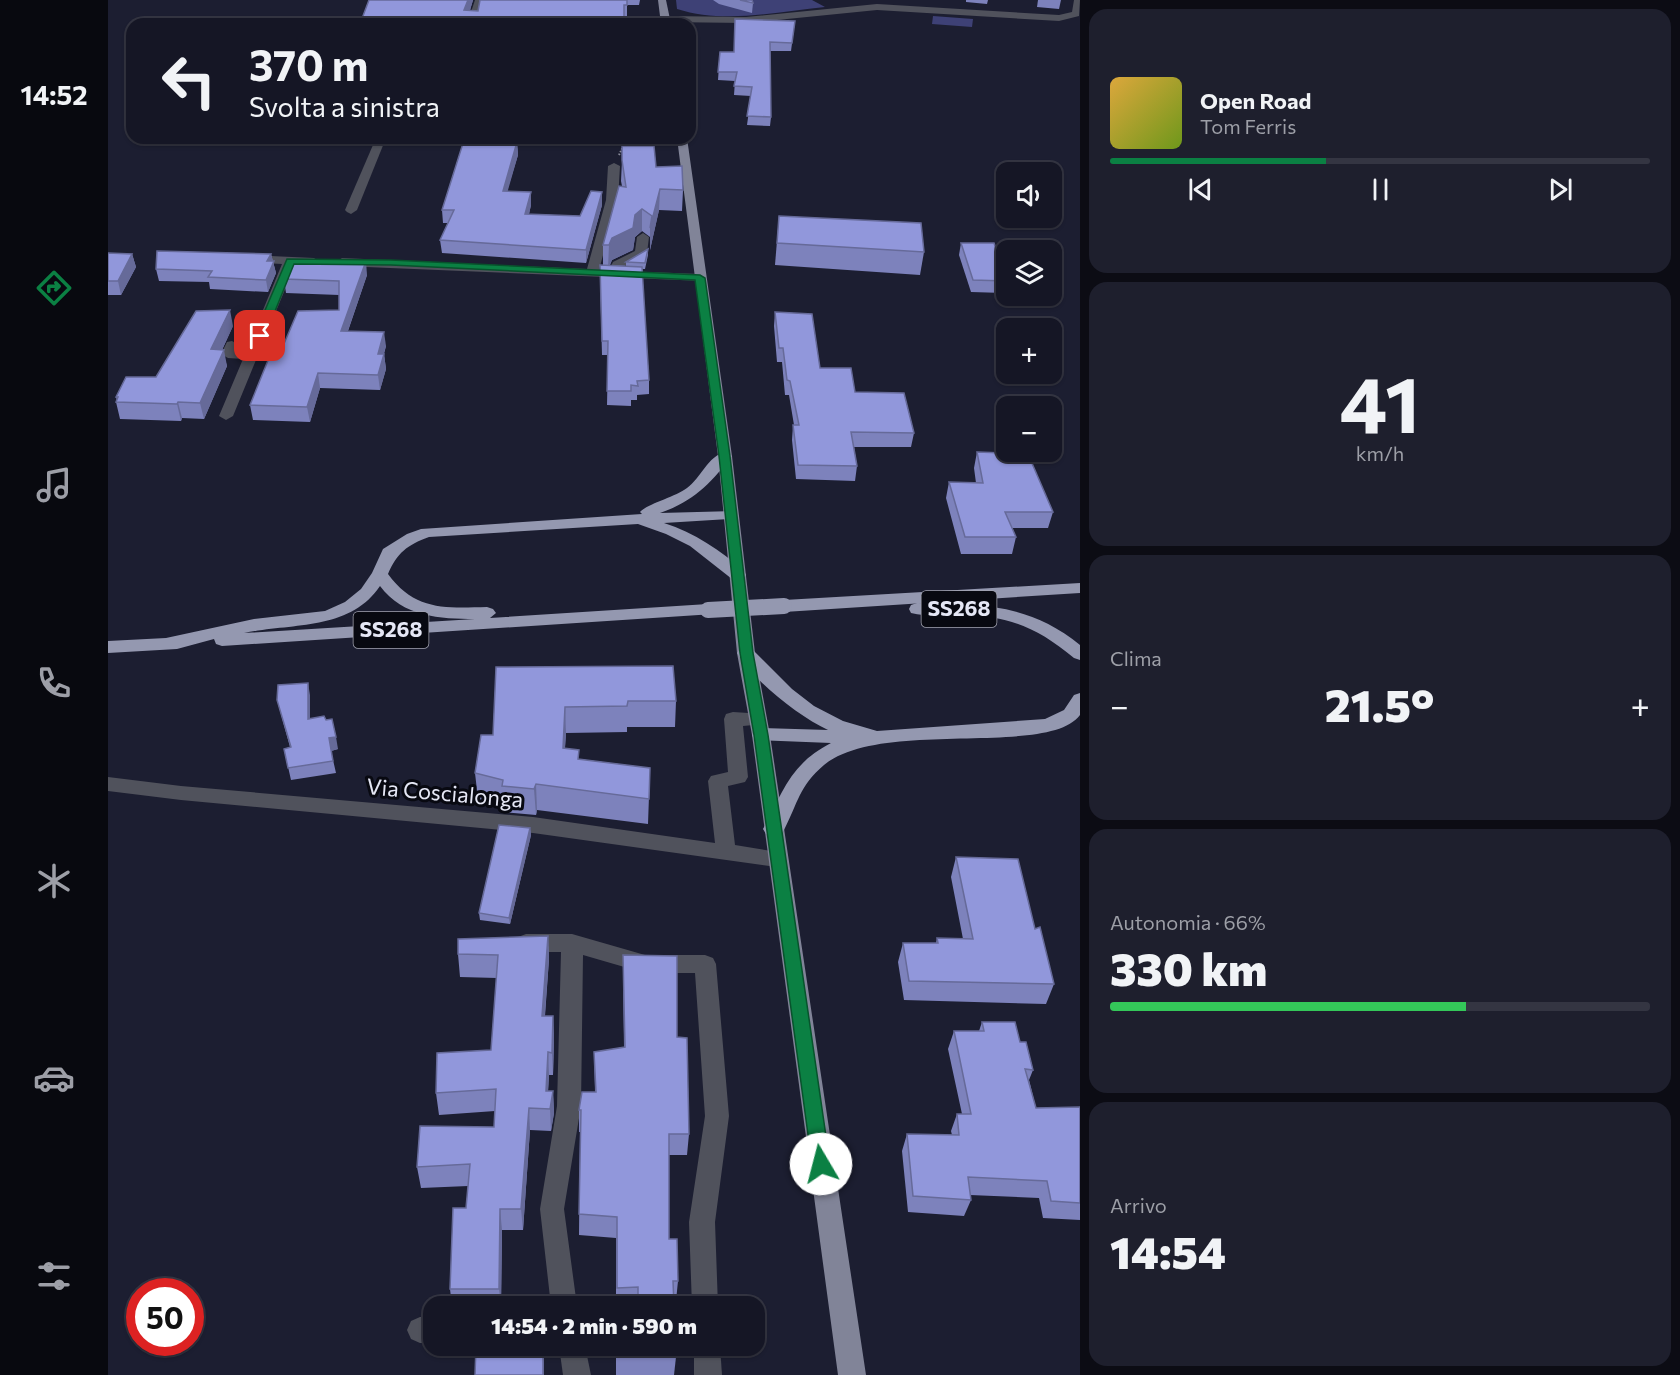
<!DOCTYPE html>
<html lang="it">
<meta charset="utf-8">
<style>
:root{--surface:#151625;--page:#1e1f2d;--text:#f1f3f6;--muted:#9d9fa7;--line:#343542;--accent:#0b8043}
body{margin:0;font-family:Commissioner,sans-serif;background:var(--page);color:var(--text);height:100vh;display:flex;flex-direction:column;font-size:22px;white-space:nowrap}
*{box-sizing:border-box;margin:0}
p{font-size:20px;color:var(--muted)}
.icon{flex:none;width:33px;height:33px;fill:none;stroke:currentColor;stroke-width:2;stroke-linecap:round;stroke-linejoin:round}
.map{position:relative;flex:1;overflow:hidden}
.sheet{display:flex;flex-direction:column;gap:9px;padding:9px;background:#0c0c14;width:600px}
.sheet>*{flex:none}
.guide{position:absolute;left:18px;top:18px;width:570px;height:126px;border-radius:18px;box-shadow:0 2px 4px #0004,0 0 0 2px var(--line);background:#151625;color:var(--text);overflow:hidden}
.fabs{position:absolute;left:888px;top:162px;display:grid;gap:12px}
.fabs a{display:grid;place-items:center;width:66px;height:66px;border-radius:12px;background:var(--surface);box-shadow:0 2px 4px #0004,0 0 0 2px var(--line);font-size:30px}
.speed{position:absolute;left:18px;top:1278px;display:flex;gap:12px;font-size:30px;font-weight:700;text-align:center}
.speed>*{display:grid;place-content:center;width:78px;height:78px;border-radius:50%;background:var(--surface);box-shadow:0 2px 4px #0004,0 0 0 2px var(--line);line-height:1}
.speed .limit{border:9px solid #d22;background:#fff;color:#111}
.pin{position:absolute;display:grid;place-items:center;width:51px;height:51px;color:#fff;margin:-26px;border-radius:12px;box-shadow:0 3px 9px #0006}
.me{position:absolute;width:66px;margin:-33px;rotate:352deg;stroke-linejoin:round;filter:drop-shadow(0 0 4px #0008)}
.turn{display:flex;align-items:center;gap:21px;height:126px;padding:0 24px;font-size:27px}
.turn .icon{width:78px;height:78px;stroke-width:2.5}
.turn b{display:block;font-size:42px;line-height:51px}
.big{font-size:45px;font-weight:800;line-height:1.1}
.sheet .tile{flex:1;display:flex;flex-direction:column;justify-content:center;gap:9px;min-width:0;padding:0 21px;border-radius:18px;background:var(--page)}
.sheet .dial{align-items:center;gap:0}
.dial b{font-size:78px;line-height:1}
.song{display:flex;align-items:center;gap:18px}
.cover{width:72px;height:72px;border-radius:9px;background:linear-gradient(135deg,hsl(40 70% 55%),hsl(80 70% 35%))}
.played{height:6px;border-radius:3px;background:linear-gradient(90deg,var(--accent) 40%,var(--line) 40%)}
.keys{display:flex;justify-content:space-around;direction:ltr}
.heat{display:flex;justify-content:space-between;align-items:center;font-size:33px;direction:ltr}
.charge{height:9px;border-radius:4px;background:linear-gradient(90deg,#34c759 66%,var(--line) 0)}
.trip{position:absolute;left:315px;top:1296px;width:342px;height:60px;border-radius:18px;background:var(--surface);box-shadow:0 2px 4px #0004,0 0 0 2px var(--line);font-weight:800;line-height:60px;text-align:center}
main{display:flex;flex:1;min-height:0}
.dock{display:flex;flex-direction:column;width:108px;justify-content:space-around;align-items:center;background:#08090f;color:var(--muted)}
.dock .icon{width:42px;height:42px}
.dock .active{color:var(--accent)}
.dock b{font-size:27px;color:var(--text)}
.map>svg:first-child{display:block}
.green{fill:#3e4176}
.lines{fill:none;stroke-linecap:round;stroke-linejoin:round}
.path{stroke:#898b9b;stroke-width:2;stroke-dasharray:1.5 1.5;stroke-linecap:butt}
.minor{fill:#50525c;fill-rule:evenodd}
.major{fill:#818498;fill-rule:evenodd}
.highway{fill:#9498b0;fill-rule:evenodd}
.highway-bridge{stroke:#9498b0;stroke-width:16}
.wall{fill:#7d82bc}
.shaded-wall{fill:#666a99}
.building{fill:#9197db;stroke:#666a99;stroke-width:1.5}
.route{fill:#0b8043;stroke:#07532c;stroke-width:1.5}
.labels{text-anchor:middle;stroke-width:6;stroke-linejoin:round;paint-order:stroke}
.shield{fill:#080911;stroke:#a3a4b1;stroke-width:1.5}
.shield-label{font-size:21px;font-weight:bold;fill:#e5e7f5}
.street-label{font-size:22px;fill:#e5e7f5;stroke:#080911}
</style>
<main>
<nav class="dock">
<b>14:52</b>
<svg class="icon active" aria-label="directions" viewBox="0 0 24 24"><path d="M12 3l9 9-9 9-9-9zM9 14v-3h6M13 9l2 2-2 2"/></svg>
<svg class="icon" aria-label="music" viewBox="0 0 24 24"><path d="M9 18V5l10-2v13"/><circle cx="6" cy="18" r="3"/><circle cx="16" cy="16" r="3"/></svg>
<svg class="icon" aria-label="phone" viewBox="0 0 24 24"><path d="M5 4h4l2 5-3 2q2 4 5 5l2-3 5 2v4C11 20 4 13 5 4z"/></svg>
<svg class="icon" aria-label="climate" viewBox="0 0 24 24"><path d="M12 3v18M4 7l16 10M4 17L20 7"/></svg>
<svg class="icon" aria-label="car" viewBox="0 0 24 24"><path d="M5 17H2v-5l4-1 3-4h7l3 4 3 1v5h-3M9 17h6M6 11h13"/><circle cx="7" cy="17" r="2"/><circle cx="17" cy="17" r="2"/></svg>
<svg class="icon" aria-label="filters" viewBox="0 0 24 24"><path d="M4 7h16M4 17h16"/><circle cx="9" cy="7" r="2"/><circle cx="15" cy="17" r="2"/></svg>
</nav>
<div class="map">
<svg width="972" height="1375" viewBox="0 0 972 1375">
<rect width="100%" height="100%" fill="#1c1e31"/>
<g class="green">
<path d="M568,0H704L717,7C668,12 616,24 569,9Z"/>
<path d="M825,16L865,19L864,27L824,24Z"/>
</g>
<g class="lines">
<path class="path" d="M511,155L519,138"/>
<g class="minor">
<path d="M367,0H375L369,24H359Z"/>
<path d="M966,0H972L971,16L951,21L769,10L638,23L557,22L552,19L557,16L638,17L769,4L951,15L964,12Z"/>
<path d="M268,138H278L249,210L243,214L239,212L237,210Z"/>
<path d="M506,163L512,166L510,200L491,270H501L505,262L527,251L529,237L535,233L541,237L539,253L515,267L514,271L592,274L598,278L596,281L234,266L228,262L234,258L479,269L498,200L500,166Z"/>
<path d="M141,255L206,258L212,262L206,266L187,265L125,416L118,420L111,416L135,359L120,358L113,354L119,342L124,341L131,345L128,350L138,351L174,264L137,262L135,259Z"/>
<path d="M625,712L657,714L659,719L657,724L635,726L640,777L637,782L620,786L627,845L676,853L679,859L676,865L669,867L425,833L73,800L0,791V777L73,786L425,817L607,843L600,781L603,776L620,772L616,719L618,714Z"/>
<path d="M418,934H464L537,955H597L605,958L608,964L621,1116L607,1222L610,1306H584L581,1222L597,1116L587,973H537L475,955L473,1106L456,1209L469,1306H443L432,1209L449,1106L453,952H418L410,949L407,943L410,937Z"/>
<path d="M312,1317H326V1343H312L303,1339L299,1330L303,1321Z"/>
<path d="M451,1346H477L483,1375H455Z"/>
<path d="M586,1346H612L614,1375H586Z"/>
</g>
<g class="major">
<path d="M550,0H558L563,24H553Z"/>
<path d="M569,138H579L624,456L647,653L662,735L758,1375H730L644,735L629,653L610,456Z"/>
</g>
<g class="highway">
<path d="M617,452L624,456C604,482 585,502 552,513L627,511L629,514L621,519L556,523C587,533 612,550 636,571L638,575L636,579H624L582,546L558,534L530,524L321,537C299,545 289,553 280,574C307,611 337,608 379,607L385,609L388,613L382,618L600,604L606,606L608,610L606,614L114,646L108,644L106,639L69,649L0,653V641L58,638L146,619L217,611L237,602L253,589L264,573L275,549L299,534L313,529L534,514L532,512C539,504 567,497 579,488C593,478 600,456 617,452ZM272,586C295,617 332,619 367,619L136,633C183,623 242,631 272,586Z"/>
<path d="M972,583V593L676,612L670,610L668,606L670,602L676,600Z"/>
<path d="M809,603C871,604 921,603 972,645V660L966,658C930,628 902,616 855,615C838,615 819,617 803,613L801,609L803,605Z"/>
<path d="M638,647L644,649L684,689L706,706L735,721L769,731L937,719L956,710L966,695L972,693V715C940,758 773,718 716,765C691,786 690,803 676,830C671,837 666,837 658,834L655,829C675,792 682,764 723,743L646,740L644,735L646,730L653,728L720,730C690,716 647,682 629,653L632,649Z"/>
</g>
<path class="highway-bridge" d="M600,610L676,606"/>
</g>
<g class="wall">
<path d="M261,0H365L362,10L370,11L372,0H532L531,5H519V20L252,24Z"/>
<path d="M605,0H644L645,3L644,13L611,4Z"/>
<path d="M858,0H880L879,4L858,2Z"/>
<path d="M930,0H953L951,9L929,7Z"/>
<path d="M687,21L683,51H662L663,117L662,126L639,125L643,96L626,95L627,81L610,80L612,52H626Z"/>
<path d="M409,142L410,155L399,191L423,205L421,214L472,216L494,205L478,263L334,253L332,240L340,223H335L334,210Z"/>
<path d="M514,160L548,167L575,190L574,211L551,210L542,250V237L534,231L527,237L525,250L504,260L502,265L518,266V262L540,249V255L537,269H534L541,380V394L529,395V400H523V406L499,405L500,355H494L492,279L495,265V245L514,186L513,181Z"/>
<path d="M671,216L816,252L812,275L667,265Z"/>
<path d="M853,243L898,280L896,293L863,292L851,255Z"/>
<path d="M0,253L24,254L28,267L13,295H0Z"/>
<path d="M163,254L168,273L160,292L102,289L101,282L51,281L48,269Z"/>
<path d="M259,275L240,331L278,346L276,354L278,369L272,390L212,388L202,422L145,420L142,405L172,353L231,310V295L178,293L176,279Z"/>
<path d="M667,312L712,368L806,433L803,447H746L749,466L747,481L688,479L684,440L685,425H686L681,395H677L674,362H669L666,326Z"/>
<path d="M125,326L114,350L119,366L96,419L74,418L73,421L12,419L8,402L9,401L8,397L48,377Z"/>
<path d="M869,452L945,512L940,528H904L908,537L904,554H853L838,498L841,482L868,483L866,468Z"/>
<path d="M388,667L568,701L567,727H519V732L458,733L457,748L471,759L542,768L540,824L429,810L428,815L396,812L395,805L370,799L367,773L385,735Z"/>
<path d="M202,695V718L230,749L223,751L228,773L183,780L176,749L182,747L169,700Z"/>
<path d="M422,828L423,835L402,924L372,920L371,913Z"/>
<path d="M848,857L927,929L946,984L938,1004L796,1000L790,962L795,943H828L829,938L855,939L843,877Z"/>
<path d="M440,936L441,959L437,1016H445L446,1039L445,1075H441L440,1091H445L446,1113L443,1131L422,1130L415,1230H394L393,1306H344L342,1289L358,1208L360,1186L313,1188L309,1167L386,1127L387,1111L331,1115L328,1093L383,1050L389,978L352,977L350,954Z"/>
<path d="M515,955L569,1037L581,1134L579,1155H561V1239L570,1281L568,1301H566V1306H508V1238L471,1235L472,1132H471V1110L487,1092L486,1052L516,1047L515,978Z"/>
<path d="M874,1022L912,1042L925,1070L921,1080L928,1108L972,1107V1220L935,1218L931,1198L862,1195L863,1200L856,1216L800,1212L794,1151L799,1134L844,1135L843,1131L849,1114H854L840,1049L846,1031H871Z"/>
<path d="M508,1346L568,1357L566,1375H508Z"/>
</g>
<g class="shaded-wall">
<path d="M360,0H365L358,24L356,10Z"/>
<path d="M409,142L410,155L396,204L395,191Z"/>
<path d="M552,189L551,210L542,250V228Z"/>
<path d="M423,192V205L418,227L417,214Z"/>
<path d="M494,192V205L478,263V250Z"/>
<path d="M534,209V231L527,237L525,250L504,260L500,268L501,245L504,238L527,215Z"/>
<path d="M24,254L28,267L13,295L10,281Z"/>
<path d="M163,254L168,273L160,292L158,280L159,261Z"/>
<path d="M258,261L259,275L235,345L233,331Z"/>
<path d="M122,310L125,326L107,365L103,349Z"/>
<path d="M276,332L278,346L271,369L270,354Z"/>
<path d="M116,350L119,366L96,419L92,403Z"/>
<path d="M276,354L278,369L272,390L270,375Z"/>
<path d="M210,373L212,388L202,422L199,407Z"/>
<path d="M70,402L74,418L73,421L69,404Z"/>
<path d="M200,683L202,695V731L200,719Z"/>
<path d="M457,707L458,733L455,773V748Z"/>
<path d="M228,737L230,749L223,751L221,738Z"/>
<path d="M428,784L429,810L428,815L426,789Z"/>
<path d="M422,828L423,835L402,924L401,918Z"/>
<path d="M440,936L441,959L435,1039L434,1016Z"/>
<path d="M445,1016L446,1039L445,1075L444,1053Z"/>
<path d="M440,1052L441,1075L439,1109L438,1091Z"/>
<path d="M445,1091L446,1113L443,1131L442,1109Z"/>
<path d="M421,1108L422,1130L415,1230L413,1209Z"/>
<path d="M392,1209L394,1230L393,1306L391,1289Z"/>
<rect x="435" y="1346" width="1" height="29"/>
</g>
<g class="building">
<path d="M261,0H360L356,10L370,11L372,0H519V5H516V24H252Z"/>
<path d="M632,0H644L645,3Z"/>
<path d="M627,19L687,21L684,43L662,42L663,117L639,116L644,87L626,86L629,72H610L612,52H626Z"/>
<path d="M356,140L409,142L395,191L423,192L417,214L472,216L483,191L494,192L478,250L332,240L346,210H334Z"/>
<path d="M514,146H546L548,167L574,166L575,190L552,189L542,228L544,216L534,209L527,215L525,228L504,238L501,245H495L511,186L518,187L514,160Z"/>
<path d="M671,216L813,223L816,252L669,243Z"/>
<path d="M853,243H886L898,281L865,280Z"/>
<path d="M540,249L537,263L518,262Z"/>
<path d="M49,251L163,254L159,261H166L158,280L100,277L104,271L48,269Z"/>
<path d="M0,253L24,254L10,281H0Z"/>
<path d="M184,260L258,261L233,331L276,332L270,354H276L270,375L210,373L199,407L142,405L163,353H172L190,311L231,310V281L176,279Z"/>
<path d="M492,265L534,267L541,380L529,381L530,386L523,385V391H499L500,341H494Z"/>
<path d="M122,310L103,349L116,350L92,403L70,402L69,404L8,402L10,397H8L18,377H48L88,311Z"/>
<path d="M667,312L704,314L712,368H743L747,392L796,393L806,433L743,432L749,466L690,465L685,425H691L682,381L679,380L675,348H671Z"/>
<path d="M869,452L920,454L945,512H897L908,537H857L841,482L875,483Z"/>
<path d="M565,666L568,701H520L519,706L457,707L455,748L471,750L470,759L542,768L541,799L428,784L426,789L394,786L395,780L367,773L373,735H385L388,667Z"/>
<path d="M200,683V719L216,716L218,720L224,719L228,737L221,738L225,761L180,768L176,749L183,747L169,700L170,685Z"/>
<path d="M391,825L422,828L401,918L371,913Z"/>
<path d="M848,857L910,859L927,929L932,927L946,984L801,981L795,943H830L829,938L865,939Z"/>
<path d="M440,936L434,1016H445L444,1053L440,1052L438,1091H445L442,1109L421,1108L413,1209H392L391,1289H342L345,1208H358L362,1164L309,1167L312,1126L386,1127L388,1089L328,1093L329,1053L383,1050L390,955L350,954V939Z"/>
<path d="M515,955L569,956V1037L579,1038L581,1134H561V1239H569L570,1281H565L566,1306H530V1287L509,1288V1217L471,1214L473,1110H471L474,1092H488L486,1052L517,1047Z"/>
<path d="M874,1022H907L912,1042H918L925,1070L917,1069L928,1108L972,1107V1203L943,1201L939,1181L860,1177L863,1200L805,1196L799,1134L851,1135L849,1114H863L846,1031H876Z"/>
<path d="M368,1346H435V1375H367Z"/>
<path d="M508,1346H567L568,1357H508Z"/>
</g>
<path class="route" d="M179,259L283,260L592,275L597,278L622,456L645,653L660,735L722,1164L720,1170L713,1173L707,1170L704,1164L646,735L632,653L611,456L587,280L283,265L186,264L157,336L148,338L146,336Z"/>
<g class="labels">
<g class="shield">
<rect x="813.5" y="591" width="75" height="36" rx="4.5"/>
<rect x="245.5" y="612" width="75" height="36" rx="4.5"/>
</g>
<g class="shield-label">
<text x="851" y="616">SS268</text>
<text x="283" y="637">SS268</text>
</g>
<g class="street-label">
<text transform="translate(337 793) rotate(5)" y="8">Via Coscialonga</text>
</g>
</g>
</svg>
<div class="fabs">
<a><svg class="icon" aria-label="sound" viewBox="0 0 24 24"><path d="M4 9h4l5-4v14l-5-4H4zM17 9q2 3 0 6"/></svg></a>
<a><svg class="icon" aria-label="layers" viewBox="0 0 24 24"><path d="M12 4l9 5-9 5-9-5zM3 14l9 5 9-5"/></svg></a>
<a>+</a>
<a>−</a>
</div>
<div class="speed"><div class="limit">50</div></div>
<div class="pin" style="left:152px;top:336px;background:#d93025"><svg class="icon" aria-label="arrive" viewBox="0 0 24 24"><path d="M6 21V4h12l-3 4 3 4H6"/></svg></div>
<svg class="me" style="left:713px;top:1164px" viewBox="-20 -20 40 40"><circle r="19" fill="#fff"/><path d="M0-13L10 11 0 6-10 11z" fill="#0b8043"/></svg>
<div class="trip">14:54 · 2 min · 590 m</div>
<div class="guide">
<div class="turn"><svg class="icon" aria-label="left" viewBox="0 0 24 24"><path d="M17 20v-9H6M10 6l-5 5 5 5"/></svg><div><b>370 m</b>Svolta a sinistra</div></div>
</div>
</div>
<section class="sheet">
<div class="tile">
<div class="song"><i class="cover"></i><div><b>Open Road</b><p>Tom Ferris</p></div></div>
<div class="played"></div>
<div class="keys"><svg class="icon" aria-label="previous" viewBox="0 0 24 24"><path d="M18 5L8 12l10 7zM5 5v14"/></svg><svg class="icon" aria-label="pause" viewBox="0 0 24 24"><path d="M8 5v14M16 5v14"/></svg><svg class="icon" aria-label="next" viewBox="0 0 24 24"><path d="M6 5l10 7-10 7zM19 5v14"/></svg></div>
</div>
<div class="tile dial"><b>41</b><p>km/h</p></div>
<div class="tile"><p>Clima</p>
<div class="heat"><a>−</a><b class="big">21.5°</b><a>+</a></div>
</div>
<div class="tile"><p>Autonomia · 66%</p><b class="big">330 km</b><div class="charge"></div></div>
<div class="tile"><p>Arrivo</p><b class="big">14:54</b></div>
</section>
</main>
